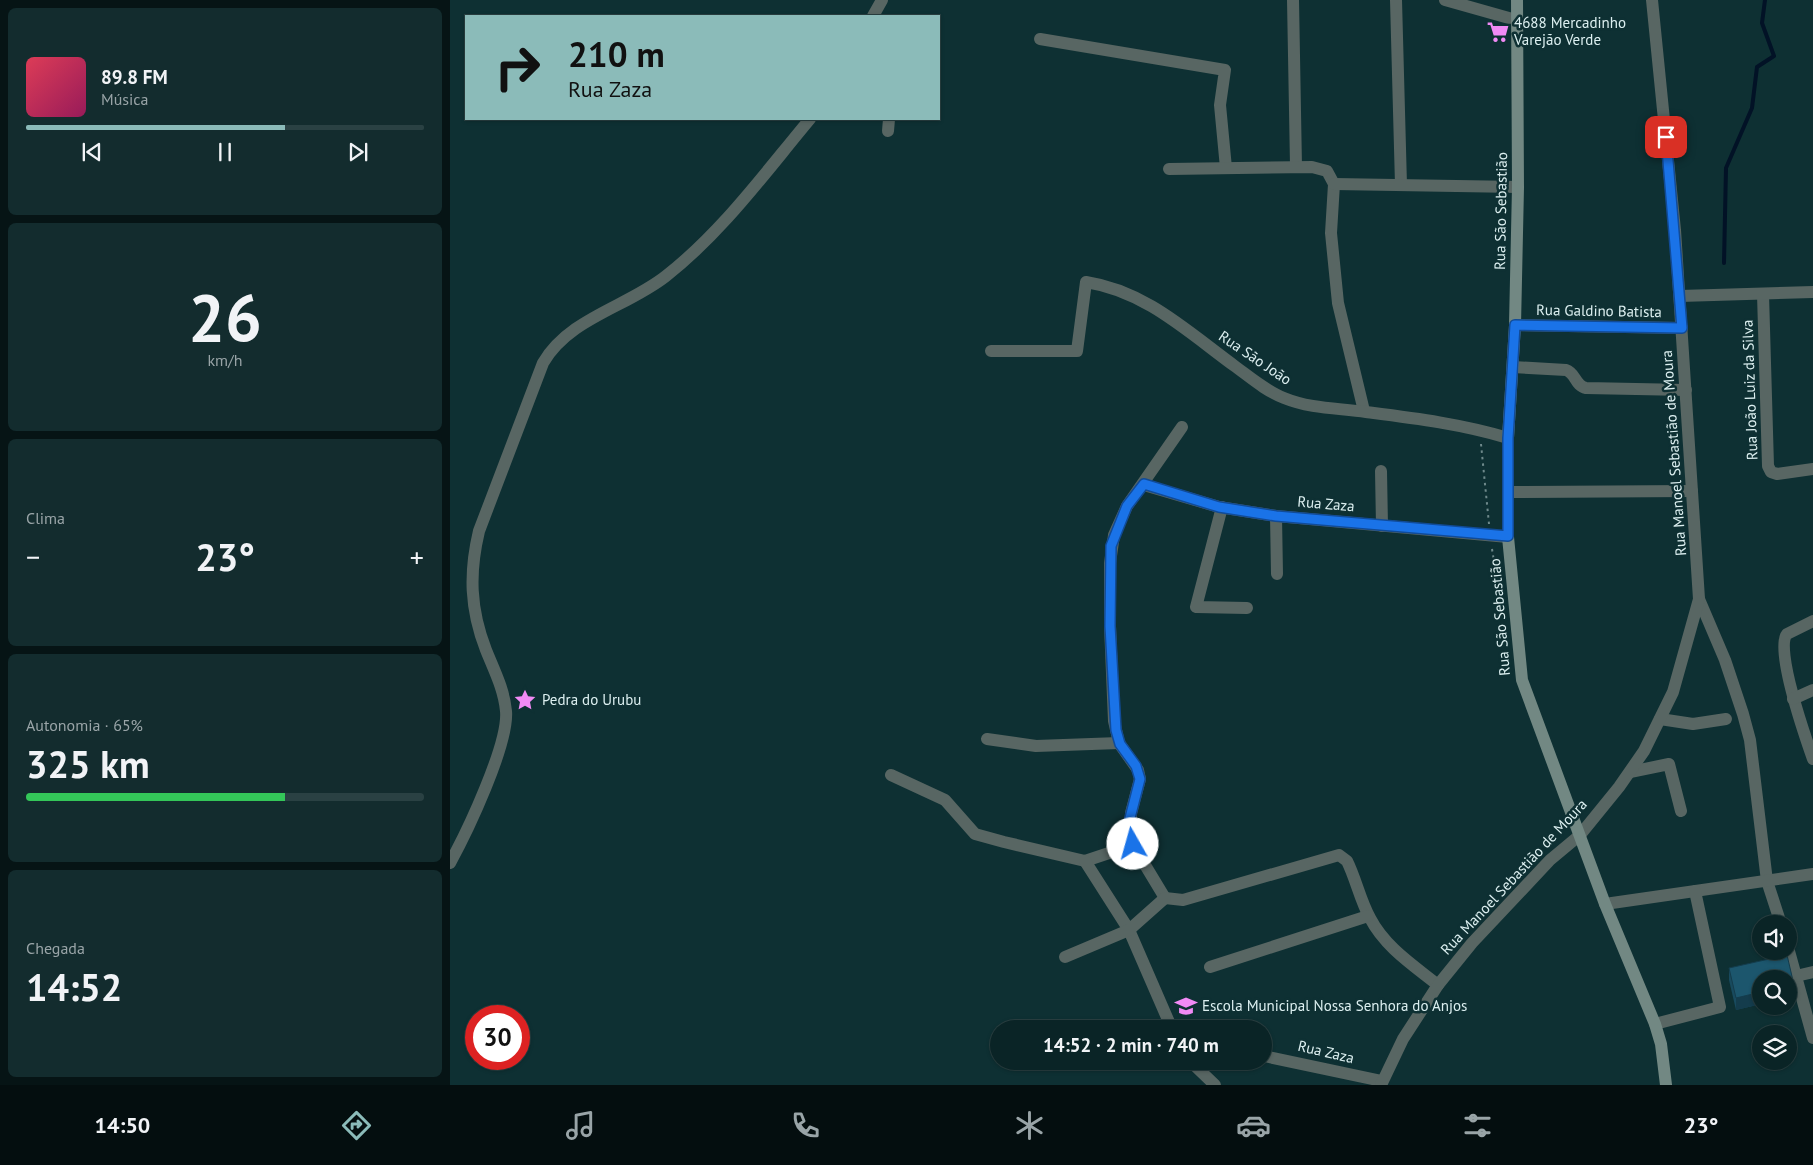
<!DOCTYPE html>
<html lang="pt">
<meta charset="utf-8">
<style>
:root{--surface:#0a2426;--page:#132c2e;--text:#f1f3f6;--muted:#99a4a7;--line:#2a4143;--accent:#8bbbb9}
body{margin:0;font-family:"PT Sans",sans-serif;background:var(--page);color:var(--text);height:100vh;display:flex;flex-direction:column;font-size:19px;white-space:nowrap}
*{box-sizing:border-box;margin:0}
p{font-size:16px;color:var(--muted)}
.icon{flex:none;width:28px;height:28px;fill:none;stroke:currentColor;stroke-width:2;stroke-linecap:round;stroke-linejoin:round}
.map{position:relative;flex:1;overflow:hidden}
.sheet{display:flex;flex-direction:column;gap:8px;padding:8px;background:#061415;width:450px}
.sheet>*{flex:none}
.hud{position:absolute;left:15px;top:15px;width:475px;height:105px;border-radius:0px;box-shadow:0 1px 4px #0004,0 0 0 1px var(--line);background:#8bbbb9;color:#111;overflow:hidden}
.tools{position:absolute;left:1302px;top:915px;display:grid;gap:10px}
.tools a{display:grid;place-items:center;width:45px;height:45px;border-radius:50%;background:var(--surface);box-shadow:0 1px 4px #0004,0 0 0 1px var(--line);font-size:25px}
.speed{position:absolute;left:15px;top:1005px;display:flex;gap:10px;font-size:25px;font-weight:700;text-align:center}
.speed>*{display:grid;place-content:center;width:65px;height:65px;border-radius:50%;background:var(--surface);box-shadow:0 1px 4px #0004,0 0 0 1px var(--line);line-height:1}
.speed .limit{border:8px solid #d22;background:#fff;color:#111}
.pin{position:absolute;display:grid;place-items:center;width:42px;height:42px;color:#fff;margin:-21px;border-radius:10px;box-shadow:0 2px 8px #0006}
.me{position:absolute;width:55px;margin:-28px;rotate:353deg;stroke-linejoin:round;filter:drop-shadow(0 0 4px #0008)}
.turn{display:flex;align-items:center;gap:18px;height:105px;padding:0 20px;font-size:22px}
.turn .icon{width:65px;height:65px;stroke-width:2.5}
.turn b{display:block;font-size:35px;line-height:42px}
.big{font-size:38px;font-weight:700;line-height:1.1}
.sheet .card{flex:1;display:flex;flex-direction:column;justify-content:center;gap:8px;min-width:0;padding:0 18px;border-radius:8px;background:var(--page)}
.sheet .dial{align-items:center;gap:0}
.dial b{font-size:65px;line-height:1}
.song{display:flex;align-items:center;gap:15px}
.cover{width:60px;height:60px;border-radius:8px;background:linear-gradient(135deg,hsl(350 70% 55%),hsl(330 70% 35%))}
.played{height:5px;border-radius:2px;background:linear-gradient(90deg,var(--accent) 65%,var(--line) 65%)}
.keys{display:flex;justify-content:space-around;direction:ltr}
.heat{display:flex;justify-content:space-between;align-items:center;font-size:28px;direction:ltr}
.charge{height:8px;border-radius:4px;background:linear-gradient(90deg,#34c759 65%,var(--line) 0)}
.trip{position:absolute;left:540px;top:1020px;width:282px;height:50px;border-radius:25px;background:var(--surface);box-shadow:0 1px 4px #0004,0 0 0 1px var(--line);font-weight:700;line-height:50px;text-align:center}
.tab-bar{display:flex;height:80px;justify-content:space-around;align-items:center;background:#040e0f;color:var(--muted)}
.tab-bar .icon{width:35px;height:35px}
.tab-bar .selected{color:var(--accent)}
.tab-bar b{font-size:22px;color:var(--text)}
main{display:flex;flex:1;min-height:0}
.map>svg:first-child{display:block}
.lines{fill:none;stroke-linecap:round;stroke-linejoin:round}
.stream{stroke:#021226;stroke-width:4}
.path{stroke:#6e898b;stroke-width:2;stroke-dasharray:2.5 4;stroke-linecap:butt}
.street{stroke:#586663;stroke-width:12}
.secondary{stroke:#728883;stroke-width:12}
.wall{fill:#184a5e}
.shaded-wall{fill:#143c4c}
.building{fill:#1c566d;stroke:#143c4c}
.route-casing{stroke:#114b97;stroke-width:12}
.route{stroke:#1a73e8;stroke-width:9}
.labels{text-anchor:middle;stroke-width:5;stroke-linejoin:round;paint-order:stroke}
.poi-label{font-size:15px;fill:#dceff0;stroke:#0e3033;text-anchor:start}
.street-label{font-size:15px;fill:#dceff0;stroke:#0e3033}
</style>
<main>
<section class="sheet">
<div class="card">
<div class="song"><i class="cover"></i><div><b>89.8 FM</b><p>Música</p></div></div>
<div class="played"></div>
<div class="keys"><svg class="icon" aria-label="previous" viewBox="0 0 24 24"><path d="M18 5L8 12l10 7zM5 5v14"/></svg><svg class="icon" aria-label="pause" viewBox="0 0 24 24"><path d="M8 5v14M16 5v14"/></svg><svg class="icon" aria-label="next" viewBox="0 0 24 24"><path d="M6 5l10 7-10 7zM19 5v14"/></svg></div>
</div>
<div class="card dial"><b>26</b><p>km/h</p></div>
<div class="card"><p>Clima</p>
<div class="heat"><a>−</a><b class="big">23°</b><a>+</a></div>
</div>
<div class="card"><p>Autonomia · 65%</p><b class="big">325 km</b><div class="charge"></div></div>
<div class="card"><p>Chegada</p><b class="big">14:52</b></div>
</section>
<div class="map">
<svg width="1363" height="1085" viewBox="0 0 1363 1085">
<rect width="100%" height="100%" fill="#0e3033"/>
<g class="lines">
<path class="stream" d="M1274,263L1276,168L1302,108L1307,67L1324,56L1312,23L1315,0"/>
<g class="path">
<path d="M1031,444L1039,524"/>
<path d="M1042,549L1051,603"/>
</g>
<g class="street">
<path d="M843,0L846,166"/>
<path d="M946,0L951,185"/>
<path d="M995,0L1066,20"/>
<path d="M423,16L432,0"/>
<path d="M590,39L775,70L770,105L776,168"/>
<path d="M438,131L439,119"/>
<path d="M719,169L862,167L877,171L884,184L881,233L888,303L914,411"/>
<path d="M884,184L1068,187"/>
<path d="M1313,294L1318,466L1321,472L1327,474L1363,469"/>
<path d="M1230,296L1363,292"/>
<path d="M1065,325L1232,328"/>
<path d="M541,351H627L636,282C696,291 739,333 786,367C801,378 816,391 834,398C861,409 888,408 916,412C963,418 1012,424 1058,438"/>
<path d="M1063,367L1116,370C1126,373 1125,386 1136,388L1236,390"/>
<path d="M931,471L932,526"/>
<path d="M694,485L769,507L826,516L1058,537"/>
<path d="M1058,492L1242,491"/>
<path d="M772,507L746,607L797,608"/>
<path d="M826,516L827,574"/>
<path d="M1249,599L1275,660L1293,714L1300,740L1317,881L1331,924"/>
<path d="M1363,621L1337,634C1324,648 1356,739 1363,759"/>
<path d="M1343,699L1363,690"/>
<path d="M1210,719L1243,724L1276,719"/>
<path d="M537,739L586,746L669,743"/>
<path d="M1180,772L1219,764L1231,811"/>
<path d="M441,775L495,800L525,834L554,842L635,861L683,845"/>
<path d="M635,861L679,930L722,1029"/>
<path d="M0,863C17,832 59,744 56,711C54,689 44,670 36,650C20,609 19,573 29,531L93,363C119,318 177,307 216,276C272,232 314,174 360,119"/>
<path d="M715,898L683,845L681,832V813L690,779L688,770L669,743L664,721L660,626V563L664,535L677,506L732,427"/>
<path d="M715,898L733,900L889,855L897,861C906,879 910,900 920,918C935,947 963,965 988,985"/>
<path d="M1155,904L1363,874"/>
<path d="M1339,951L1363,1038"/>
<path d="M615,957L679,930L715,898"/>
<path d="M760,967L918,916"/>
<path d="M1346,976L1363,972"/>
<path d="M1205,1024L1270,1007L1245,891"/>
<path d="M814,1056L932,1081"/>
<path d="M740,1061L765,1085"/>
<path d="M931,1085L953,1039L988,985L1022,943L1100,860L1130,835L1169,787L1194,751L1223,692L1249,599L1225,230L1202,0"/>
</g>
<path class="secondary" d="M1067,0L1068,187L1065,325L1058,438V537L1072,680L1155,904L1205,1024L1211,1044L1216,1085"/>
</g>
<path class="wall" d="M1279,968L1344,996L1286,1010L1279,980Z"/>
<g class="shaded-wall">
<path d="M1344,985V996L1339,998V986Z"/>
<path d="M1311,992V1004L1286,1010V998Z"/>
</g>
<path class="building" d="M1337,955L1344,985L1339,986V979H1311V992L1286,998L1279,968Z"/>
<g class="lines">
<g class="route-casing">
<path id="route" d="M683,844L680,818L690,779L686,766L670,744L666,730L660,626L661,546L677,506L694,484L769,507L826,516L1058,536V438L1065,325L1232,328L1216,137"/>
</g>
<use href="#route" class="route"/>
</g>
<defs>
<g id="supermarket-bare" transform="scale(1.725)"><path d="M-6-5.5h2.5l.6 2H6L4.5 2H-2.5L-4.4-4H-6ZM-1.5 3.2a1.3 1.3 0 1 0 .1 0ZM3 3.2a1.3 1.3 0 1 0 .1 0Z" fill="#f18af5" stroke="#0e3033" stroke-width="2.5" paint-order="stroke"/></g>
<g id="sight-bare" transform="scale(1.725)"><path d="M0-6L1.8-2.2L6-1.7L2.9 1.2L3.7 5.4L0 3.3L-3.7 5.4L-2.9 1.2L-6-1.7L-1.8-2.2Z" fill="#f18af5" stroke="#0e3033" stroke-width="2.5" paint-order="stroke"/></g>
<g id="school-bare" transform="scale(1.725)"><path d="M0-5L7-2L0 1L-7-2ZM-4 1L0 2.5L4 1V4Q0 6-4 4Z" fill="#f18af5" stroke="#0e3033" stroke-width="2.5" paint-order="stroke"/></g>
</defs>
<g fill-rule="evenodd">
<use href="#supermarket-bare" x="1048" y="32"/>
<use href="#sight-bare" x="75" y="700"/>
<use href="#school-bare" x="736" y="1006"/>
</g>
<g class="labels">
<g class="poi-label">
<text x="1064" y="28">4688 Mercadinho<tspan x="1064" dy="17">Varejão Verde</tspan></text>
<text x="92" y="705">Pedra do Urubu</text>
<text x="752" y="1011">Escola Municipal Nossa Senhora do Anjos</text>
</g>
<g class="street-label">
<text transform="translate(1051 211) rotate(-89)" y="5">Rua São Sebastião</text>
<text transform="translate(1149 311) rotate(1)" y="5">Rua Galdino Batista</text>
<text transform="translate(805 358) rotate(34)" y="5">Rua São João</text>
<text transform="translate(1300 390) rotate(-92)" y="5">Rua João Luiz da Silva</text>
<text transform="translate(1224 453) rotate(-94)" y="5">Rua Manoel Sebastião de Moura</text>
<text transform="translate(876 504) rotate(5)" y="5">Rua Zaza</text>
<text transform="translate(1050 617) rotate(-95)" y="5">Rua São Sebastião</text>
<text transform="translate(1064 877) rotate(-47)" y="5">Rua Manoel Sebastião de Moura</text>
<text transform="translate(876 1052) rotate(13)" y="5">Rua Zaza</text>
</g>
</g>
</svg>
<div class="tools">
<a><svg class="icon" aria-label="sound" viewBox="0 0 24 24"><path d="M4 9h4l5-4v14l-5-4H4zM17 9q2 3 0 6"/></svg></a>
<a><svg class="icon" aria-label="search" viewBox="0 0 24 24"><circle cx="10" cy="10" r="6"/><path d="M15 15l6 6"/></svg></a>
<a><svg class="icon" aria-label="layers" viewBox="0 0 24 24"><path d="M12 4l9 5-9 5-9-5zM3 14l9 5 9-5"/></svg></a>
</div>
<div class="speed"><div class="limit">30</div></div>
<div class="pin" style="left:1216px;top:137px;background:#d93025"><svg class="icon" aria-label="arrive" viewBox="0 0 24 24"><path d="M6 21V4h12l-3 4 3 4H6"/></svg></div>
<svg class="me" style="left:683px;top:844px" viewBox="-20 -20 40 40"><circle r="19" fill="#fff"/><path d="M0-13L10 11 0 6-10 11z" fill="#1a73e8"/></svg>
<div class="trip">14:52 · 2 min · 740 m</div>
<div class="hud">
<div class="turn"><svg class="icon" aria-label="right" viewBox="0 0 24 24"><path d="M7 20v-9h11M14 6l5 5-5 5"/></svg><div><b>210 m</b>Rua Zaza</div></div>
</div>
</div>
</main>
<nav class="tab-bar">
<b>14:50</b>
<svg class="icon selected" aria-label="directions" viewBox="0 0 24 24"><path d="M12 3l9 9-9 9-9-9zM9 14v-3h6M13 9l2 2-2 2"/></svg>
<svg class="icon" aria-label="music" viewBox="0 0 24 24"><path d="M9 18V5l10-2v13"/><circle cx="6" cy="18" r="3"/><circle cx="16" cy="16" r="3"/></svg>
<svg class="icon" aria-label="phone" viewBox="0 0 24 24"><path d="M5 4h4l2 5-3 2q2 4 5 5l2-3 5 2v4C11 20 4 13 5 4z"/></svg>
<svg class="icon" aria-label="climate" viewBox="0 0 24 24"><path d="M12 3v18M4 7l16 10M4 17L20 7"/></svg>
<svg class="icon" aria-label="car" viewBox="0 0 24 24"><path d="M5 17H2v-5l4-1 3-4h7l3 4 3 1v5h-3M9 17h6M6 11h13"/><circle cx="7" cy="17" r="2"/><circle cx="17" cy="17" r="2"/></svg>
<svg class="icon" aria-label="filters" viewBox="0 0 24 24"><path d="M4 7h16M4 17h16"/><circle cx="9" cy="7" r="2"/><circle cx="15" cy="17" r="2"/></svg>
<b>23°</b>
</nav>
